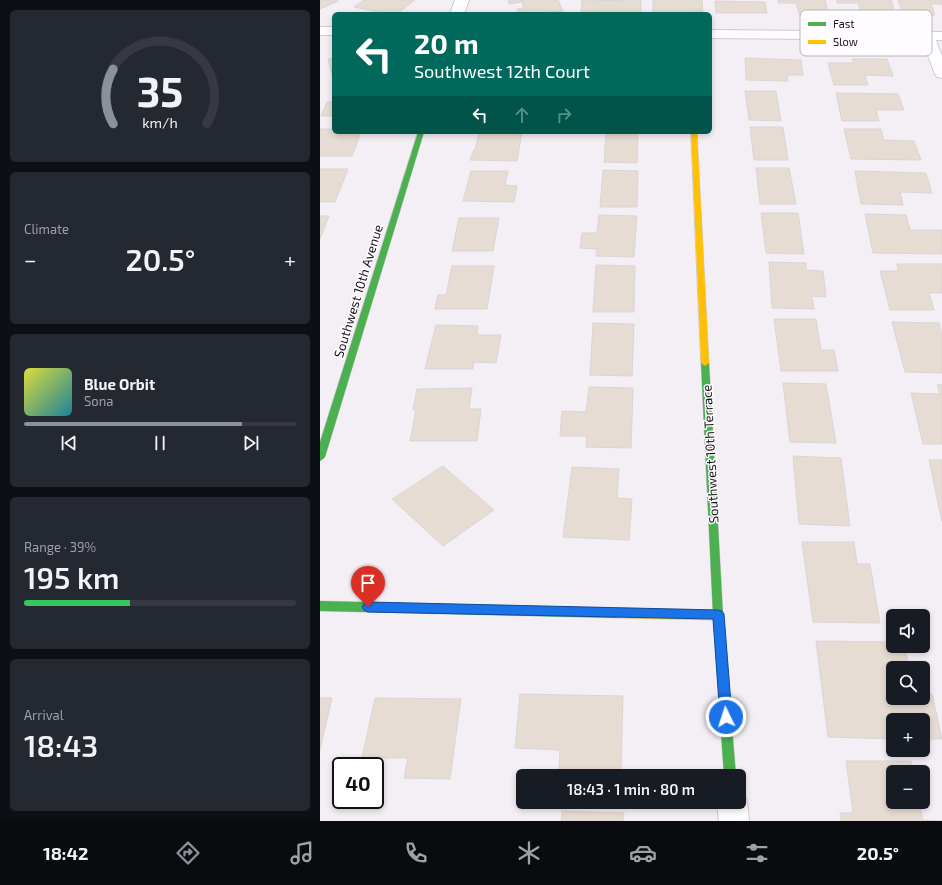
<!DOCTYPE html>
<meta charset="utf-8">
<style>
:root{--surface:#171b24;--page:#242831;--text:#f1f3f6;--muted:#9ea1a6;--line:#363941;--accent:#8c9099}
body{margin:0;font-family:"Exo 2",sans-serif;background:var(--page);color:var(--text);height:100vh;display:flex;flex-direction:column;font-size:15px;white-space:nowrap}
*{box-sizing:border-box;margin:0}
p{font-size:13px;color:var(--muted)}
.icon{flex:none;width:22px;height:22px;fill:none;stroke:currentColor;stroke-width:2;stroke-linecap:round;stroke-linejoin:round}
.map{position:relative;flex:1;overflow:hidden}
.panel{display:flex;flex-direction:column;gap:10px;padding:10px;background:#0d0f14;width:320px}
.panel>*{flex:none}
.top-card{position:absolute;left:12px;top:12px;width:380px;height:122px;border-radius:6px;box-shadow:0 2px 6px #0003;background:#00695c;color:#fff;overflow:hidden}
.tools{position:absolute;left:566px;top:609px;display:grid;gap:8px}
.tools a{display:grid;place-items:center;width:44px;height:44px;border-radius:6px;background:var(--surface);box-shadow:0 2px 6px #0003;font-size:20px}
.speed{position:absolute;left:12px;top:757px;display:flex;gap:8px;font-size:20px;font-weight:700;text-align:center}
.speed>*{display:grid;place-content:center;width:52px;height:52px;border-radius:50%;background:var(--surface);box-shadow:0 2px 6px #0003;line-height:1}
.speed .limit{border:2px solid #111;border-radius:6px;background:#fff;color:#111}
.pin{position:absolute;display:grid;place-items:center;width:34px;height:34px;color:#fff;margin:-41px -17px;border-radius:50% 50% 50% 0;rotate:-45deg;box-shadow:0 0 4px #0007}
.pin .icon{rotate:45deg}
.me{position:absolute;width:44px;margin:-22px;rotate:356deg;stroke-linejoin:round;filter:drop-shadow(0 0 3px #0008)}
.turn{display:flex;align-items:center;gap:14px;height:84px;padding:0 16px;font-size:18px}
.turn .icon{width:52px;height:52px;stroke-width:2.5}
.turn b{display:block;font-size:28px;line-height:34px}
.lanes{display:flex;align-items:center;height:38px;padding:0 16px;background:#0003;justify-content:center;gap:20px;direction:ltr}
.lanes .off{opacity:.35}
.big{font-size:30px;font-weight:600;line-height:1.1}
.panel .widget{flex:1;display:flex;flex-direction:column;justify-content:center;gap:6px;min-width:0;padding:0 14px;border-radius:6px;background:var(--page)}
.panel .dial{align-items:center;gap:0}
.dial svg{height:104px;overflow:visible;fill:none;stroke:var(--line);stroke-width:7;stroke-linecap:round;text-anchor:middle}
.dial text{fill:var(--text);stroke:none}
.song{display:flex;align-items:center;gap:12px}
.cover{width:48px;height:48px;border-radius:6px;background:linear-gradient(135deg,hsl(60 70% 55%),hsl(190 70% 35%))}
.played{height:4px;border-radius:2px;background:linear-gradient(90deg,var(--accent) 80%,var(--line) 80%)}
.keys{display:flex;justify-content:space-around;direction:ltr}
.heat{display:flex;justify-content:space-between;align-items:center;font-size:22px;direction:ltr}
.charge{height:6px;border-radius:3px;background:linear-gradient(90deg,#34c759 39%,var(--line) 0)}
.trip{position:absolute;left:196px;top:769px;width:230px;height:40px;border-radius:6px;background:var(--surface);box-shadow:0 2px 6px #0003;font-weight:600;line-height:40px;text-align:center}
.tabs{display:flex;height:64px;justify-content:space-around;align-items:center;background:#090b0e;color:var(--muted)}
.tabs .icon{width:28px;height:28px}
.tabs .current{color:var(--accent)}
.tabs b{font-size:18px;color:var(--text)}
main{display:flex;flex:1;min-height:0}
.map>svg:first-child{display:block}
.building{fill:#e7dcd3;stroke:#dad5d6}
.lines{fill:none;stroke-linecap:round;stroke-linejoin:round}
.street-casing{stroke:#cecacf;stroke-width:2}
.fast-casing{stroke:#cecacf;stroke-width:1}
.slow-casing{stroke:#cecacf;stroke-width:1}
.street{fill:#fdfcfe;fill-rule:evenodd}
.fast{fill:#4caf50;fill-rule:evenodd}
.slow{fill:#ffc107;fill-rule:evenodd}
.route{fill:#1a73e8;stroke:#114b97}
.labels{text-anchor:middle;stroke-width:3;stroke-linejoin:round;paint-order:stroke}
.street-label{font-size:13px;fill:#171418;stroke:#fefcfe}
.key{fill:#fefcfe;stroke:#b9b6b9;stroke-width:1}
.key-label{font-size:11px;fill:#171418}
</style>
<main>
<section class="panel">
<div class="widget dial"><svg viewBox="0 0 100 80">
<path d="M14 69A42 42 0 1 1 86 69"/>
<path d="M14 69A42 42 0 0 1 14 27" stroke="#8c9099"/>
<text x="50" y="56" font-size="32" font-weight="700">35</text>
<text x="50" y="72" font-size="11">km/h</text>
</svg></div>
<div class="widget"><p>Climate</p>
<div class="heat"><a>−</a><b class="big">20.5°</b><a>+</a></div>
</div>
<div class="widget">
<div class="song"><i class="cover"></i><div><b>Blue Orbit</b><p>Sona</p></div></div>
<div class="played"></div>
<div class="keys"><svg class="icon" aria-label="previous" viewBox="0 0 24 24"><path d="M18 5L8 12l10 7zM5 5v14"/></svg><svg class="icon" aria-label="pause" viewBox="0 0 24 24"><path d="M8 5v14M16 5v14"/></svg><svg class="icon" aria-label="next" viewBox="0 0 24 24"><path d="M6 5l10 7-10 7zM19 5v14"/></svg></div>
</div>
<div class="widget"><p>Range · 39%</p><b class="big">195 km</b><div class="charge"></div></div>
<div class="widget"><p>Arrival</p><b class="big">18:43</b></div>
</section>
<div class="map">
<svg width="622" height="821" viewBox="0 0 622 821">
<rect width="100%" height="100%" fill="#f4eef5"/>
<g class="building">
<path d="M0,0H17L18,1L0,9Z"/>
<path d="M44,0H95L77,14H68L34,7Z"/>
<path d="M188,0H238L243,11L199,14L197,9L204,8L202,2L189,4Z"/>
<path d="M262,0L321,1V12H261Z"/>
<path d="M333,0H382L383,12H333Z"/>
<path d="M458,0H505L509,14H479L476,3H458Z"/>
<path d="M517,0H571L576,15H542L538,3H517Z"/>
<path d="M578,0H622V4H611L615,15H583Z"/>
<path d="M395,1L445,2L447,13H396Z"/>
<path d="M14,58V82L8,59Z"/>
<path d="M425,58L481,60L483,75H467L468,81L426,80Z"/>
<path d="M532,59H567L573,76L545,75L548,85H514L508,63H534Z"/>
<path d="M425,91H456L461,121L429,120Z"/>
<path d="M516,93L578,94L584,110H556L559,121H522Z"/>
<path d="M7,102H14V116H1Z"/>
<path d="M430,127H463L468,160H434Z"/>
<path d="M0,129H14V132H41L32,156H0Z"/>
<path d="M524,129H561L564,140L594,141L601,160L531,159Z"/>
<path d="M159,132H202L197,161L150,160L153,151L155,150Z"/>
<path d="M286,132H318L317,163L284,162Z"/>
<path d="M436,168H469L476,204H440Z"/>
<path d="M0,169H28L15,202H0Z"/>
<path d="M283,170L318,171L317,207H280Z"/>
<path d="M151,171H188L185,185L197,186L194,202L143,201Z"/>
<path d="M535,171L606,173L612,193L580,192L583,205L541,204Z"/>
<path d="M441,213H478L484,254L446,253Z"/>
<path d="M545,214L586,215L590,230H622V254L553,253Z"/>
<path d="M279,215L317,216L314,257L276,256L277,249L260,248L262,233H277Z"/>
<path d="M0,216H9L0,239Z"/>
<path d="M139,218H179L173,251H132Z"/>
<path d="M449,262L486,263V270L503,271L506,297L492,296L494,309L452,308Z"/>
<path d="M577,264H622V293H609L614,310H570L560,271H578Z"/>
<path d="M276,265L315,266L314,312H273Z"/>
<path d="M132,266H174L167,309H115L118,295H126Z"/>
<path d="M454,319H496L501,350H514L518,371H461Z"/>
<path d="M572,322L619,323L622,334V373L585,372Z"/>
<path d="M273,323L314,324L312,376L270,375Z"/>
<path d="M116,325L158,326L157,335H181L176,363L154,362L153,369H105Z"/>
<path d="M463,383L506,384L516,443L470,442Z"/>
<path d="M617,384L622,385V444H603L591,393L620,394Z"/>
<path d="M269,387L313,388L311,448L266,447L267,436H240L242,411L266,412Z"/>
<path d="M152,388L149,409H161L157,441H90L96,410H93L97,389Z"/>
<path d="M473,456L521,458L530,526L479,524Z"/>
<path d="M609,460H622V522Z"/>
<path d="M123,466L174,510L123,546L72,499Z"/>
<path d="M252,467L299,469L297,498L312,499L309,540L243,537Z"/>
<path d="M482,542H534L537,564H550L560,623L493,622Z"/>
<path d="M496,641L573,642V646H585L589,668H573V698H603V694H612L622,739H603V720H573V739L508,737Z"/>
<path d="M200,694L303,696L301,770H239L240,750L195,748Z"/>
<path d="M0,698H12L0,750Z"/>
<path d="M55,698L141,699L130,779L84,778L88,758H42Z"/>
<path d="M526,761H591L593,772H573V802H599L603,820L622,821H521L520,813H533Z"/>
<path d="M242,811L304,813L303,821H241Z"/>
</g>
<g class="lines">
<g class="street-casing">
<g id="street">
<path d="M135,0H149L144,14H130Z"/>
<rect x="0" y="27" width="14" height="8"/>
<path d="M390,30L622,32V40H616L622,56V78L617,77L615,74L602,40L390,38Z"/>
<path d="M419,790L423,791L427,802L429,821H399L397,802H419Z"/>
</g>
</g>
<g class="fast-casing">
<g id="fast">
<path d="M98,132H104L5,457L3,459L0,461V442Z"/>
<path d="M385,360L389,363L403,615L416,776H404L393,615L381,363Z"/>
<path d="M0,601L298,608L302,610L303,613L302,616L298,618L0,611Z"/>
</g>
</g>
<g class="slow-casing">
<g id="slow">
<path d="M371,132H377L389,363L385,366L381,363Z"/>
<path d="M298,608L398,610L402,612L403,615L402,618L398,620L298,618L294,616L293,613L294,610Z"/>
</g>
</g>
<use href="#street" class="street"/>
<use href="#fast" class="fast"/>
<use href="#slow" class="slow"/>
</g>
<path class="route" d="M48,602L398,610L402,611L404,614L412,717L410,721L406,723L402,721L400,717L393,619L48,612L44,610L42,607L44,604Z"/>
<g class="labels">
<g class="street-label">
<text transform="translate(38 291) rotate(-73)" y="5">Southwest 10th Avenue</text>
<text transform="translate(390 454) rotate(-93)" y="5">Southwest 10th Terrace</text>
</g>
</g>
<rect x="480" y="10" width="132" height="46" rx="6" class="key"/>
<rect x="488" y="22" width="18" height="4" fill="#4caf50"/>
<rect x="488" y="40" width="18" height="4" fill="#ffc107"/>
<g class="key-label">
<text x="513" y="28">Fast</text>
<text x="513" y="46">Slow</text>
</g>
</svg>
<div class="tools">
<a><svg class="icon" aria-label="sound" viewBox="0 0 24 24"><path d="M4 9h4l5-4v14l-5-4H4zM17 9q2 3 0 6"/></svg></a>
<a><svg class="icon" aria-label="search" viewBox="0 0 24 24"><circle cx="10" cy="10" r="6"/><path d="M15 15l6 6"/></svg></a>
<a>+</a>
<a>−</a>
</div>
<div class="speed"><div class="limit">40</div></div>
<div class="pin" style="left:48px;top:607px;background:#d93025"><svg class="icon" aria-label="arrive" viewBox="0 0 24 24"><path d="M6 21V4h12l-3 4 3 4H6"/></svg></div>
<svg class="me" style="left:406px;top:717px" viewBox="-20 -20 40 40"><circle r="17" fill="#1a73e8" stroke="#fff" stroke-width="3"/><path d="M0-11L8 9 0 5-8 9z" fill="#fff"/></svg>
<div class="trip">18:43 · 1 min · 80 m</div>
<div class="top-card">
<div class="turn"><svg class="icon" aria-label="left" viewBox="0 0 24 24"><path d="M17 20v-9H6M10 6l-5 5 5 5"/></svg><div><b>20 m</b>Southwest 12th Court</div></div>
<div class="lanes"><svg class="icon" aria-label="left" viewBox="0 0 24 24"><path d="M17 20v-9H6M10 6l-5 5 5 5"/></svg><svg class="icon off" aria-label="ahead" viewBox="0 0 24 24"><path d="M12 20V5M6 11l6-6 6 6"/></svg><svg class="icon off" aria-label="right" viewBox="0 0 24 24"><path d="M7 20v-9h11M14 6l5 5-5 5"/></svg></div>
</div>
</div>
</main>
<nav class="tabs">
<b>18:42</b>
<svg class="icon current" aria-label="directions" viewBox="0 0 24 24"><path d="M12 3l9 9-9 9-9-9zM9 14v-3h6M13 9l2 2-2 2"/></svg>
<svg class="icon" aria-label="music" viewBox="0 0 24 24"><path d="M9 18V5l10-2v13"/><circle cx="6" cy="18" r="3"/><circle cx="16" cy="16" r="3"/></svg>
<svg class="icon" aria-label="phone" viewBox="0 0 24 24"><path d="M5 4h4l2 5-3 2q2 4 5 5l2-3 5 2v4C11 20 4 13 5 4z"/></svg>
<svg class="icon" aria-label="climate" viewBox="0 0 24 24"><path d="M12 3v18M4 7l16 10M4 17L20 7"/></svg>
<svg class="icon" aria-label="car" viewBox="0 0 24 24"><path d="M5 17H2v-5l4-1 3-4h7l3 4 3 1v5h-3M9 17h6M6 11h13"/><circle cx="7" cy="17" r="2"/><circle cx="17" cy="17" r="2"/></svg>
<svg class="icon" aria-label="filters" viewBox="0 0 24 24"><path d="M4 7h16M4 17h16"/><circle cx="9" cy="7" r="2"/><circle cx="15" cy="17" r="2"/></svg>
<b>20.5°</b>
</nav>
